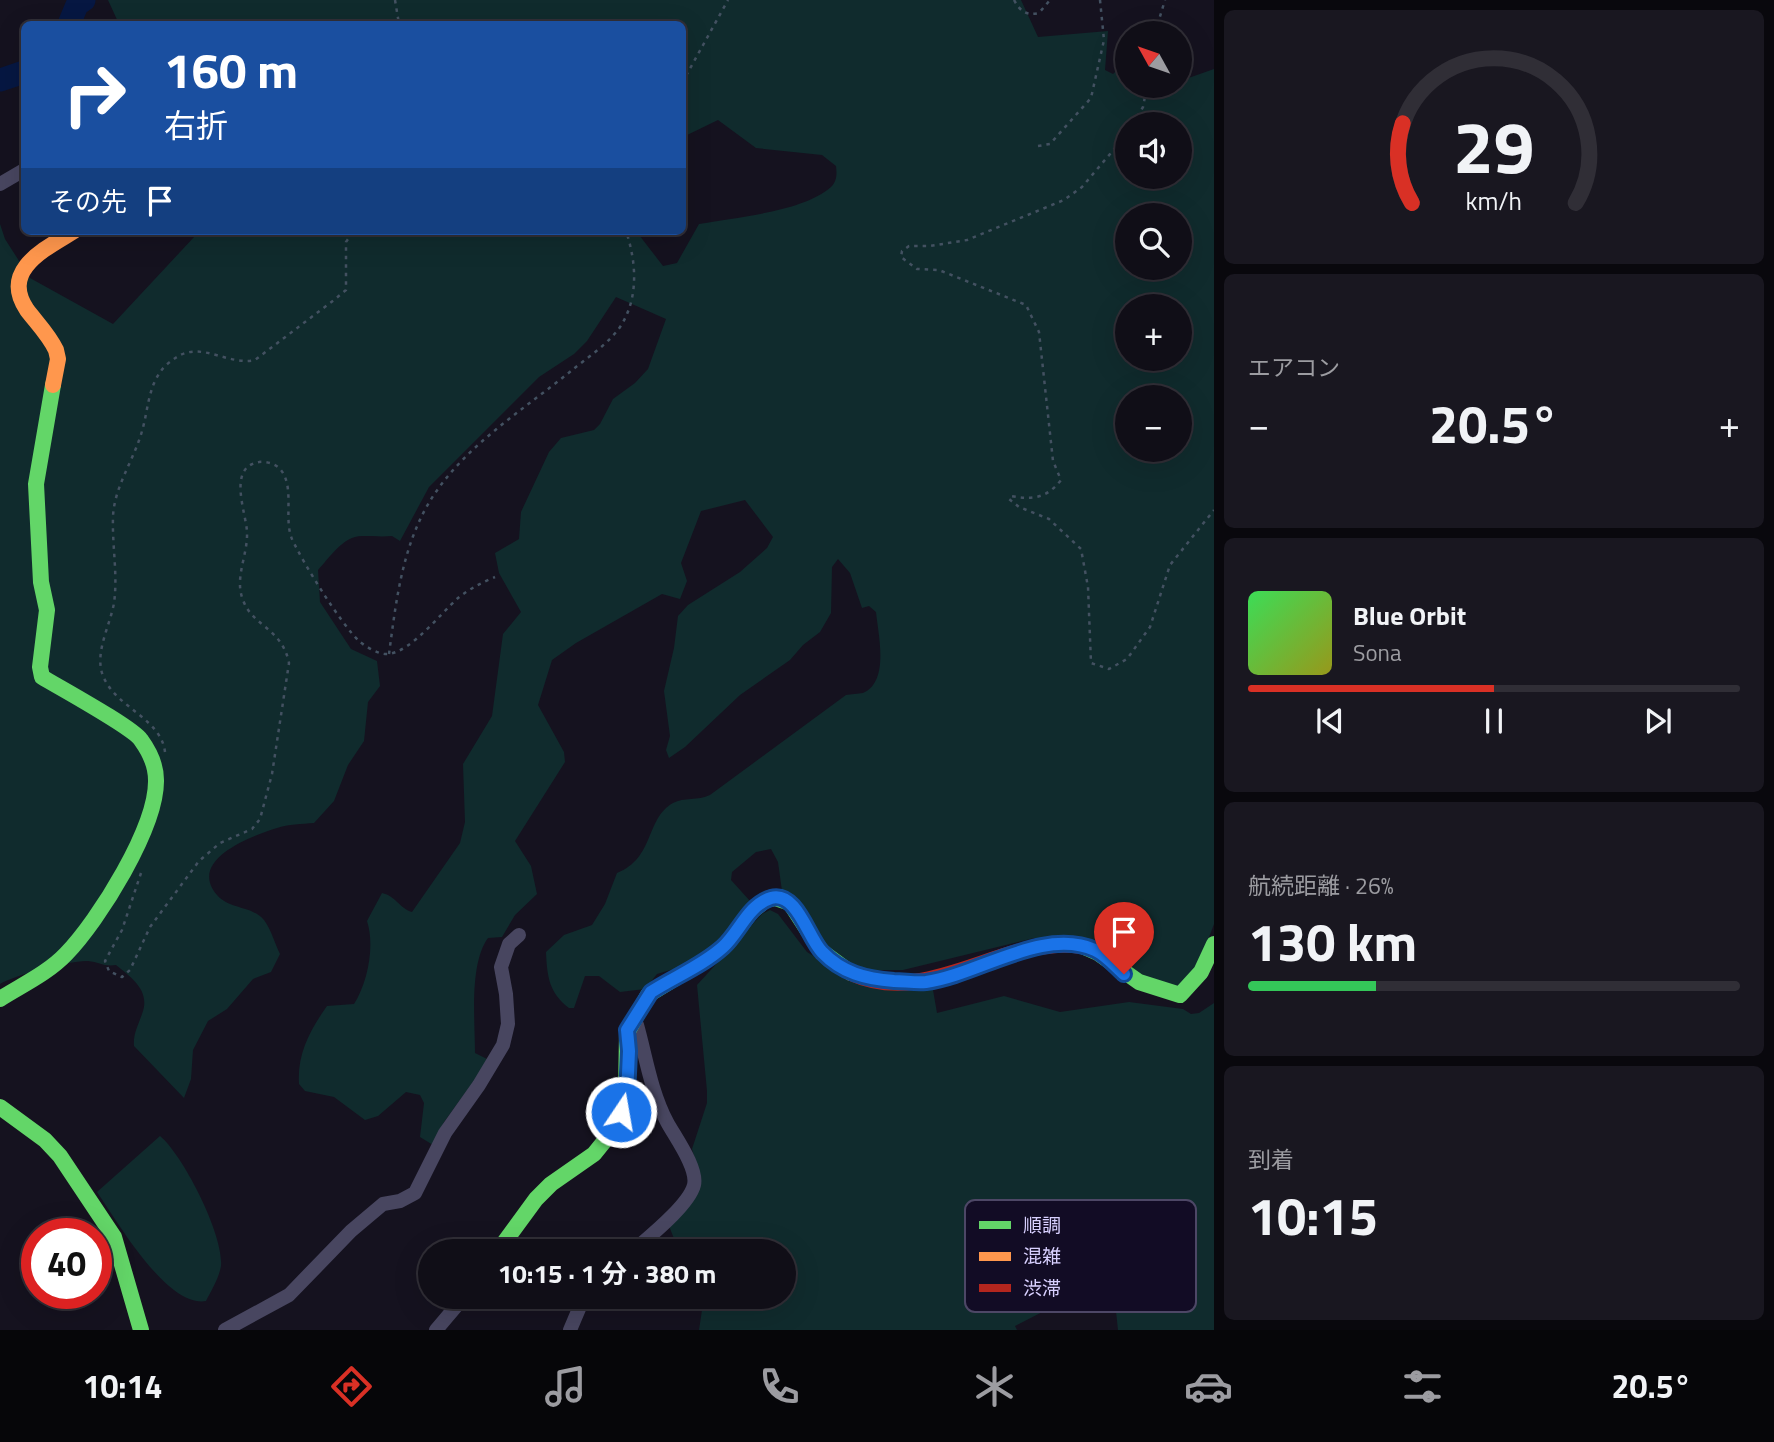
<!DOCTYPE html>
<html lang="ja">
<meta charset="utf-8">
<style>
:root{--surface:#100e17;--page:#191720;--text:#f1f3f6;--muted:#9c9ca1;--line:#302e36;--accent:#d93025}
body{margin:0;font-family:"Titillium Web","Noto Sans JP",sans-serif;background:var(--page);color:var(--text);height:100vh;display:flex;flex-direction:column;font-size:26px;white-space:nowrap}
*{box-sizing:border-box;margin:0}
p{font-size:23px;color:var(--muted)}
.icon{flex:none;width:38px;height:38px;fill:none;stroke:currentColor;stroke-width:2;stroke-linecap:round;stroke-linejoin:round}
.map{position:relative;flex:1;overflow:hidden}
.panel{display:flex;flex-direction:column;gap:10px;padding:10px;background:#09080d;width:560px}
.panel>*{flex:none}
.top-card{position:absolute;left:21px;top:21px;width:665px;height:214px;border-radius:10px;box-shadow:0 7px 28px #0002,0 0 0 2px var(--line);background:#1a4fa0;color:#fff;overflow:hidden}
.needle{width:46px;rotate:310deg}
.controls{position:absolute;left:1115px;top:21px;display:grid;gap:14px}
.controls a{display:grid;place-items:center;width:77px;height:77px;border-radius:50%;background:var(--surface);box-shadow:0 7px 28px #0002,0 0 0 2px var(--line);font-size:35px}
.speed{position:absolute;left:21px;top:1218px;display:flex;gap:14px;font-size:35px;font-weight:700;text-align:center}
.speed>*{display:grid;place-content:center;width:91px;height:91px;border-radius:50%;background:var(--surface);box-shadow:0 7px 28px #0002,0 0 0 2px var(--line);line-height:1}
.speed .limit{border:10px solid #d22;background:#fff;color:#111}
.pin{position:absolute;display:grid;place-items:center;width:60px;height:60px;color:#fff;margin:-72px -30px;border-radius:50% 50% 50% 0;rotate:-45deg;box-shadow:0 0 7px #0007}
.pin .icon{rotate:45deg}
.me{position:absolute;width:77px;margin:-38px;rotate:12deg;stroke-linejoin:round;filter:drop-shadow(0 0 5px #0008)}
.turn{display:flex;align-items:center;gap:24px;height:147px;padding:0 28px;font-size:32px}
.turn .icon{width:91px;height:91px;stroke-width:2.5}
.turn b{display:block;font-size:49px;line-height:60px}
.then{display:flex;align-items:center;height:66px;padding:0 28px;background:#0003;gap:14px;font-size:26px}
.big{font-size:52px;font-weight:700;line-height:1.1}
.panel .card{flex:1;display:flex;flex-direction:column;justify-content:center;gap:10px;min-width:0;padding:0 24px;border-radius:10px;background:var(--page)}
.panel .dial{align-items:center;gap:0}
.dial svg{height:182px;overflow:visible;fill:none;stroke:var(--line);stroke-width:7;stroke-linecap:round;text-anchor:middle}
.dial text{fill:var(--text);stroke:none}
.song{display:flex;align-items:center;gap:21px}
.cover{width:84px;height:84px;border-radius:10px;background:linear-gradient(135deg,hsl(130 70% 55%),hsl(60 70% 35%))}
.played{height:7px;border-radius:4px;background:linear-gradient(90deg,var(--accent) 50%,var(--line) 50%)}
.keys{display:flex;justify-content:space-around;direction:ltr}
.heat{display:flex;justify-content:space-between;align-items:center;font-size:38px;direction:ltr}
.charge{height:10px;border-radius:5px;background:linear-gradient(90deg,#34c759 26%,var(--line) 0)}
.trip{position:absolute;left:418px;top:1239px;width:378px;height:70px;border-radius:35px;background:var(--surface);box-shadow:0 7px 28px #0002,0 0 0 2px var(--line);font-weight:700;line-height:70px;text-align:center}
.dock{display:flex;height:112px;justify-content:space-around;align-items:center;background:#060609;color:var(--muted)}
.dock .icon{width:49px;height:49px}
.dock .current{color:var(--accent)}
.dock b{font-size:32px;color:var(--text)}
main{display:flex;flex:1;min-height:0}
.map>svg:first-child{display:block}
.green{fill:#102b2d;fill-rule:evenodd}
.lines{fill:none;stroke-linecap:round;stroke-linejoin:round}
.river{stroke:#061742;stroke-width:23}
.path{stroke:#435161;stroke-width:2.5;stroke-dasharray:3.5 5;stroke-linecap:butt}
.street{stroke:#484660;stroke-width:14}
.fast{stroke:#63d668;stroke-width:16}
.slow{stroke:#ff974d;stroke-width:16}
.jam{stroke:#b3261e;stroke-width:16}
.route-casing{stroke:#114b97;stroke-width:18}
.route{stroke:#1a73e8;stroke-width:12}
.key{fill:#120c25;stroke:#4d4766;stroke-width:2}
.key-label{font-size:19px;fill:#d8d0ff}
</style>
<main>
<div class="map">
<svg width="1214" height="1330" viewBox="0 0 1214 1330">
<rect width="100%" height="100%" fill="#15121f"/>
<g class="green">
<path d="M108,0H1021L1038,37L1108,31L1105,70L1113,74L1127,61V86H1180V81L1214,69V924L1199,964L1173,995L1074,939L1034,938L903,970H851L805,937L782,891L778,862L771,849L756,852L732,872L731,880L750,901V906L697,962L657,974L645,989L620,992L599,976H585L574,1008H569C549,993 547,976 546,952L564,935L592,925L605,904L617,873C655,858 645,819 673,803C684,797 698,801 710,795L846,695C851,694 858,694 863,693C890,681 878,634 876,612L869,606L862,608L850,573L838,559L832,567L831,613L820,632L803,645L790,660L740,695L685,747L669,758L666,750L670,736L664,691L674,648L678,616L688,605L740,572L767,548L773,537L745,500L701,511L681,563L687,581L680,599L662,594L576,643L552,660L538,705L564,752L565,762L515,841L531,866L537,894L515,915L502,937L488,938C469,964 475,1021 475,1053L489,1060L444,1122L433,1145L420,1137L424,1103L420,1095L406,1092L378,1116L365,1120L334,1097L305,1091L299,1084C297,1054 310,1030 327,1006L354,1004C368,982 375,945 367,921L382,893C396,896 399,908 412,912L460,843L465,822L463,764L492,716L503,634L521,612L499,573L495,553L519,539L521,512L549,452L561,438L594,430L600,424L613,399L635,383L648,369L666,319L616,297L587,341L574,354L539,377L429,487L400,541L392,536C381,537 374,536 363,536C344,535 330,557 318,570L320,602L351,649L377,661L380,686L368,702L364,741L348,765L334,801L314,823C302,824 288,824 277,828C251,836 187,860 217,895C230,910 251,905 264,920C271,929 275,944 280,954L271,972L253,979L227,1009L208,1021L193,1050L191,1079L184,1098L134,1046C133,1034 138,1026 142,1014C151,991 132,978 116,965C104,967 99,962 88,961C70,960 15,975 0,984V224L5,239L30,278L113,324L195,236L185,231H636L663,266L677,263L699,224C736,217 803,212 831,187C837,181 837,174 836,166L822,155L756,148L718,120L683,137L682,24H119ZM1127,124H1180V177H1127ZM1127,215H1180V268H1127ZM1127,306H1180V359H1127ZM1127,397H1180V450H1127Z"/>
<path d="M770,910L778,914L807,952L853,980L933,990L937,1013L1004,996L1060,1012L1129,1002L1183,1009L1191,1014L1199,1013L1214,1003V1330H1118L1115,1302L1108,1295L1111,1280L1072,1270L1062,1275L1052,1307L1015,1326L1017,1330H699L702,1310L695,1297H784V1251H679L669,1226L700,1177L692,1149L707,1103V1091L697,985L762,914Z"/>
<path d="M160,1136C183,1155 224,1235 221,1266C219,1278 211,1291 206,1301C167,1308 117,1221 97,1192Z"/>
</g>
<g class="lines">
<g class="river">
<path d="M69,24L77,5L84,0"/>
<path d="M0,80L24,72"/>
</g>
<g class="path">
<path d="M395,0L399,24"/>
<path d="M1014,0C1020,11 1026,16 1039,13L1050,0"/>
<path d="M1155,33L1165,0"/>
<path d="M682,83L728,0"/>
<path d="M1133,124L1143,107L1147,86"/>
<path d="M1127,134L1082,187L1064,200L967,240L930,246H909L902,251L901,257L917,269L939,270L1026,305L1039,332L1053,461L1061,480C1047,498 1033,500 1011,496L1009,499L1019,507L1049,519L1081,549L1088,587L1091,663L1109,669L1127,659L1150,627L1170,565L1214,510"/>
<path d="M1038,146L1050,144L1091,98L1104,40L1100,0"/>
<path d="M389,654C396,602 402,547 430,501C463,447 523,410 571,371C588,357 611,342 622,324C639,295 636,261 626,231"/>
<path d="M165,752C161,718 116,708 103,676C94,653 110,626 114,603C118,575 112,546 113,517C114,487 134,460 142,431C148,411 148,388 161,371C164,366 172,360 177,357C201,341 229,366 255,360L334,300L346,290V242L354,231"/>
<path d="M141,873L122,930L105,961L109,971L122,977L130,970L150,927L199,861L220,843L252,829L260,819L272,774L289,663C282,628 252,626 243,600C234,578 248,555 247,532C246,512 227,467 259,462C264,461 274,463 279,468C296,485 283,518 292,539C303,563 341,624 359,641C366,647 379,655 388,654C411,652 441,613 458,598C469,589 481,583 495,577"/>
</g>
<g class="street">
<path d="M0,184L24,170"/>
<path d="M632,1024L637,1025C646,1057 651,1092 667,1122C675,1137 698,1168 694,1185C689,1205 649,1237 633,1251"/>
<path d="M225,1330L289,1295L351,1231L383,1204L400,1201L415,1193L445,1133L479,1085L503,1045L508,1024L506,994L501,967L509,944L519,935"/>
<path d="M436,1330L464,1297"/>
<path d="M570,1330L584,1297"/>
</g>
<g class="fast">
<path d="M1082,946L1098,953L1139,982L1180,995L1201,972L1214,944"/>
<path d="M0,999C22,985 48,973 66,954C99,920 157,827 156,780C156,766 149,751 141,740C132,727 60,688 42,677L40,667L47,610L41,582L36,484L53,385"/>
<path d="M0,1107L45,1140L60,1156L114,1237L141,1330"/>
<path d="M498,1251L536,1199L551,1184L594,1154L615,1128L626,1092L627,1033L648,995L715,954L729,941L752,911L766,900L775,898L790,903L821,951L851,973"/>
</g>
<path class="slow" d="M53,385L58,359L56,350C49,335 37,323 27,310C0,270 45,249 74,231"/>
<path class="jam" d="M851,973C930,1009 1004,934 1082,946"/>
</g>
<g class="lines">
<g class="route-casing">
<path id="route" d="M621,1112L627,1096L629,1051L627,1030L651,992C674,977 702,966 723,947C739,933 748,905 771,898C797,891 808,938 822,952C842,973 866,979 894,981C904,981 916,983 926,982C978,975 1043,927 1095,950C1106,955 1115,966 1124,974"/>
</g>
<use href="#route" class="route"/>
</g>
<rect x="965" y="1200" width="231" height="112" rx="10" class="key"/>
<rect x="979" y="1221" width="32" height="8" fill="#63d668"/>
<rect x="979" y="1252" width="32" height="9" fill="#ff974d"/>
<rect x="979" y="1284" width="32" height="8" fill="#b3261e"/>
<g class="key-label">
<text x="1023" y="1232">順調</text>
<text x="1023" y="1263">混雑</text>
<text x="1023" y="1295">渋滞</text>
</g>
</svg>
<div class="controls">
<a><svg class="needle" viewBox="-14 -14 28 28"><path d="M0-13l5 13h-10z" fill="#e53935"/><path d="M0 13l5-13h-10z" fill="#9c9ca1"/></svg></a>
<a><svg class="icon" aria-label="sound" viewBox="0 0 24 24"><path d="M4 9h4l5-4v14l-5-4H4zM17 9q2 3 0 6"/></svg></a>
<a><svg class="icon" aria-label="search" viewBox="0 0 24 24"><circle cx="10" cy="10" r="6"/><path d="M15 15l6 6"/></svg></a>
<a>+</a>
<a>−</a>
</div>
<div class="speed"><div class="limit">40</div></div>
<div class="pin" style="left:1124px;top:974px;background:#d93025"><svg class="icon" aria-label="arrive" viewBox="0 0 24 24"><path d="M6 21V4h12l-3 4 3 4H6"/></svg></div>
<svg class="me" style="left:621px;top:1112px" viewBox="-20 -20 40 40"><circle r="17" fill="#1a73e8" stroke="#fff" stroke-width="3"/><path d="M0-11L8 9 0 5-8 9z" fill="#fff"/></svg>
<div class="trip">10:15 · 1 分 · 380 m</div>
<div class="top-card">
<div class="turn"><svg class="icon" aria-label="right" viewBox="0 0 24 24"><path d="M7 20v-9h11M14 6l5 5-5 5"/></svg><div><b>160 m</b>右折</div></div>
<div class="then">その先<svg class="icon" aria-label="arrive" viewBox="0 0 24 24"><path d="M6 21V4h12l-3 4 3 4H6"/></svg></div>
</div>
</div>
<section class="panel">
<div class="card dial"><svg viewBox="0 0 100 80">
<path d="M14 69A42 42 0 1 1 86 69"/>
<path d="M14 69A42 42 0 0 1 10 34" stroke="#d93025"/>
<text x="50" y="56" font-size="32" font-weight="700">29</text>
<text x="50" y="72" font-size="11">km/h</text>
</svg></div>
<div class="card"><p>エアコン</p>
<div class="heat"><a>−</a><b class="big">20.5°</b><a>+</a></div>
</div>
<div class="card">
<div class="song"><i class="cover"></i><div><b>Blue Orbit</b><p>Sona</p></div></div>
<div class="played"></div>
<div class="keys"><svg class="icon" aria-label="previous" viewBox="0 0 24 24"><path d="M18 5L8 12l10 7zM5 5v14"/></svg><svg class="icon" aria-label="pause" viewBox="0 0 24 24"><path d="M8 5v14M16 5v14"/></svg><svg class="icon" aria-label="next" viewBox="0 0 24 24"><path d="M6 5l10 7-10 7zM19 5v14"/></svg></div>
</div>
<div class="card"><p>航続距離 · 26%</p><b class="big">130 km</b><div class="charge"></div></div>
<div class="card"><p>到着</p><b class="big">10:15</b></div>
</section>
</main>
<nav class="dock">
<b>10:14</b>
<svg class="icon current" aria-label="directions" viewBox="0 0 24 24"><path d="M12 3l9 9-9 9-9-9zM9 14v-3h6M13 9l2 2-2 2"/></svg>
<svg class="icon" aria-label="music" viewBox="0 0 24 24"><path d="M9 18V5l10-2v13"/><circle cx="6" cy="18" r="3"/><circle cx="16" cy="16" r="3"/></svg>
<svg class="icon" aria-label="phone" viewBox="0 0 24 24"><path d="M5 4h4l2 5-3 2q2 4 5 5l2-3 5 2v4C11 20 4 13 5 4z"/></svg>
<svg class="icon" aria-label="climate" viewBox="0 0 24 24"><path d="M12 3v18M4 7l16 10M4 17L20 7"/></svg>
<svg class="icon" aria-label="car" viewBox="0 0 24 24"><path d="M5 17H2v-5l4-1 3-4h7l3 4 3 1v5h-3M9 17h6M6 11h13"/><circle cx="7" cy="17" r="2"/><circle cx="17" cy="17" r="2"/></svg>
<svg class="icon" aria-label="filters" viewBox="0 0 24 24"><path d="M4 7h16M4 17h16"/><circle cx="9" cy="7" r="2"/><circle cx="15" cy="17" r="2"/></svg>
<b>20.5°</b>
</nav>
